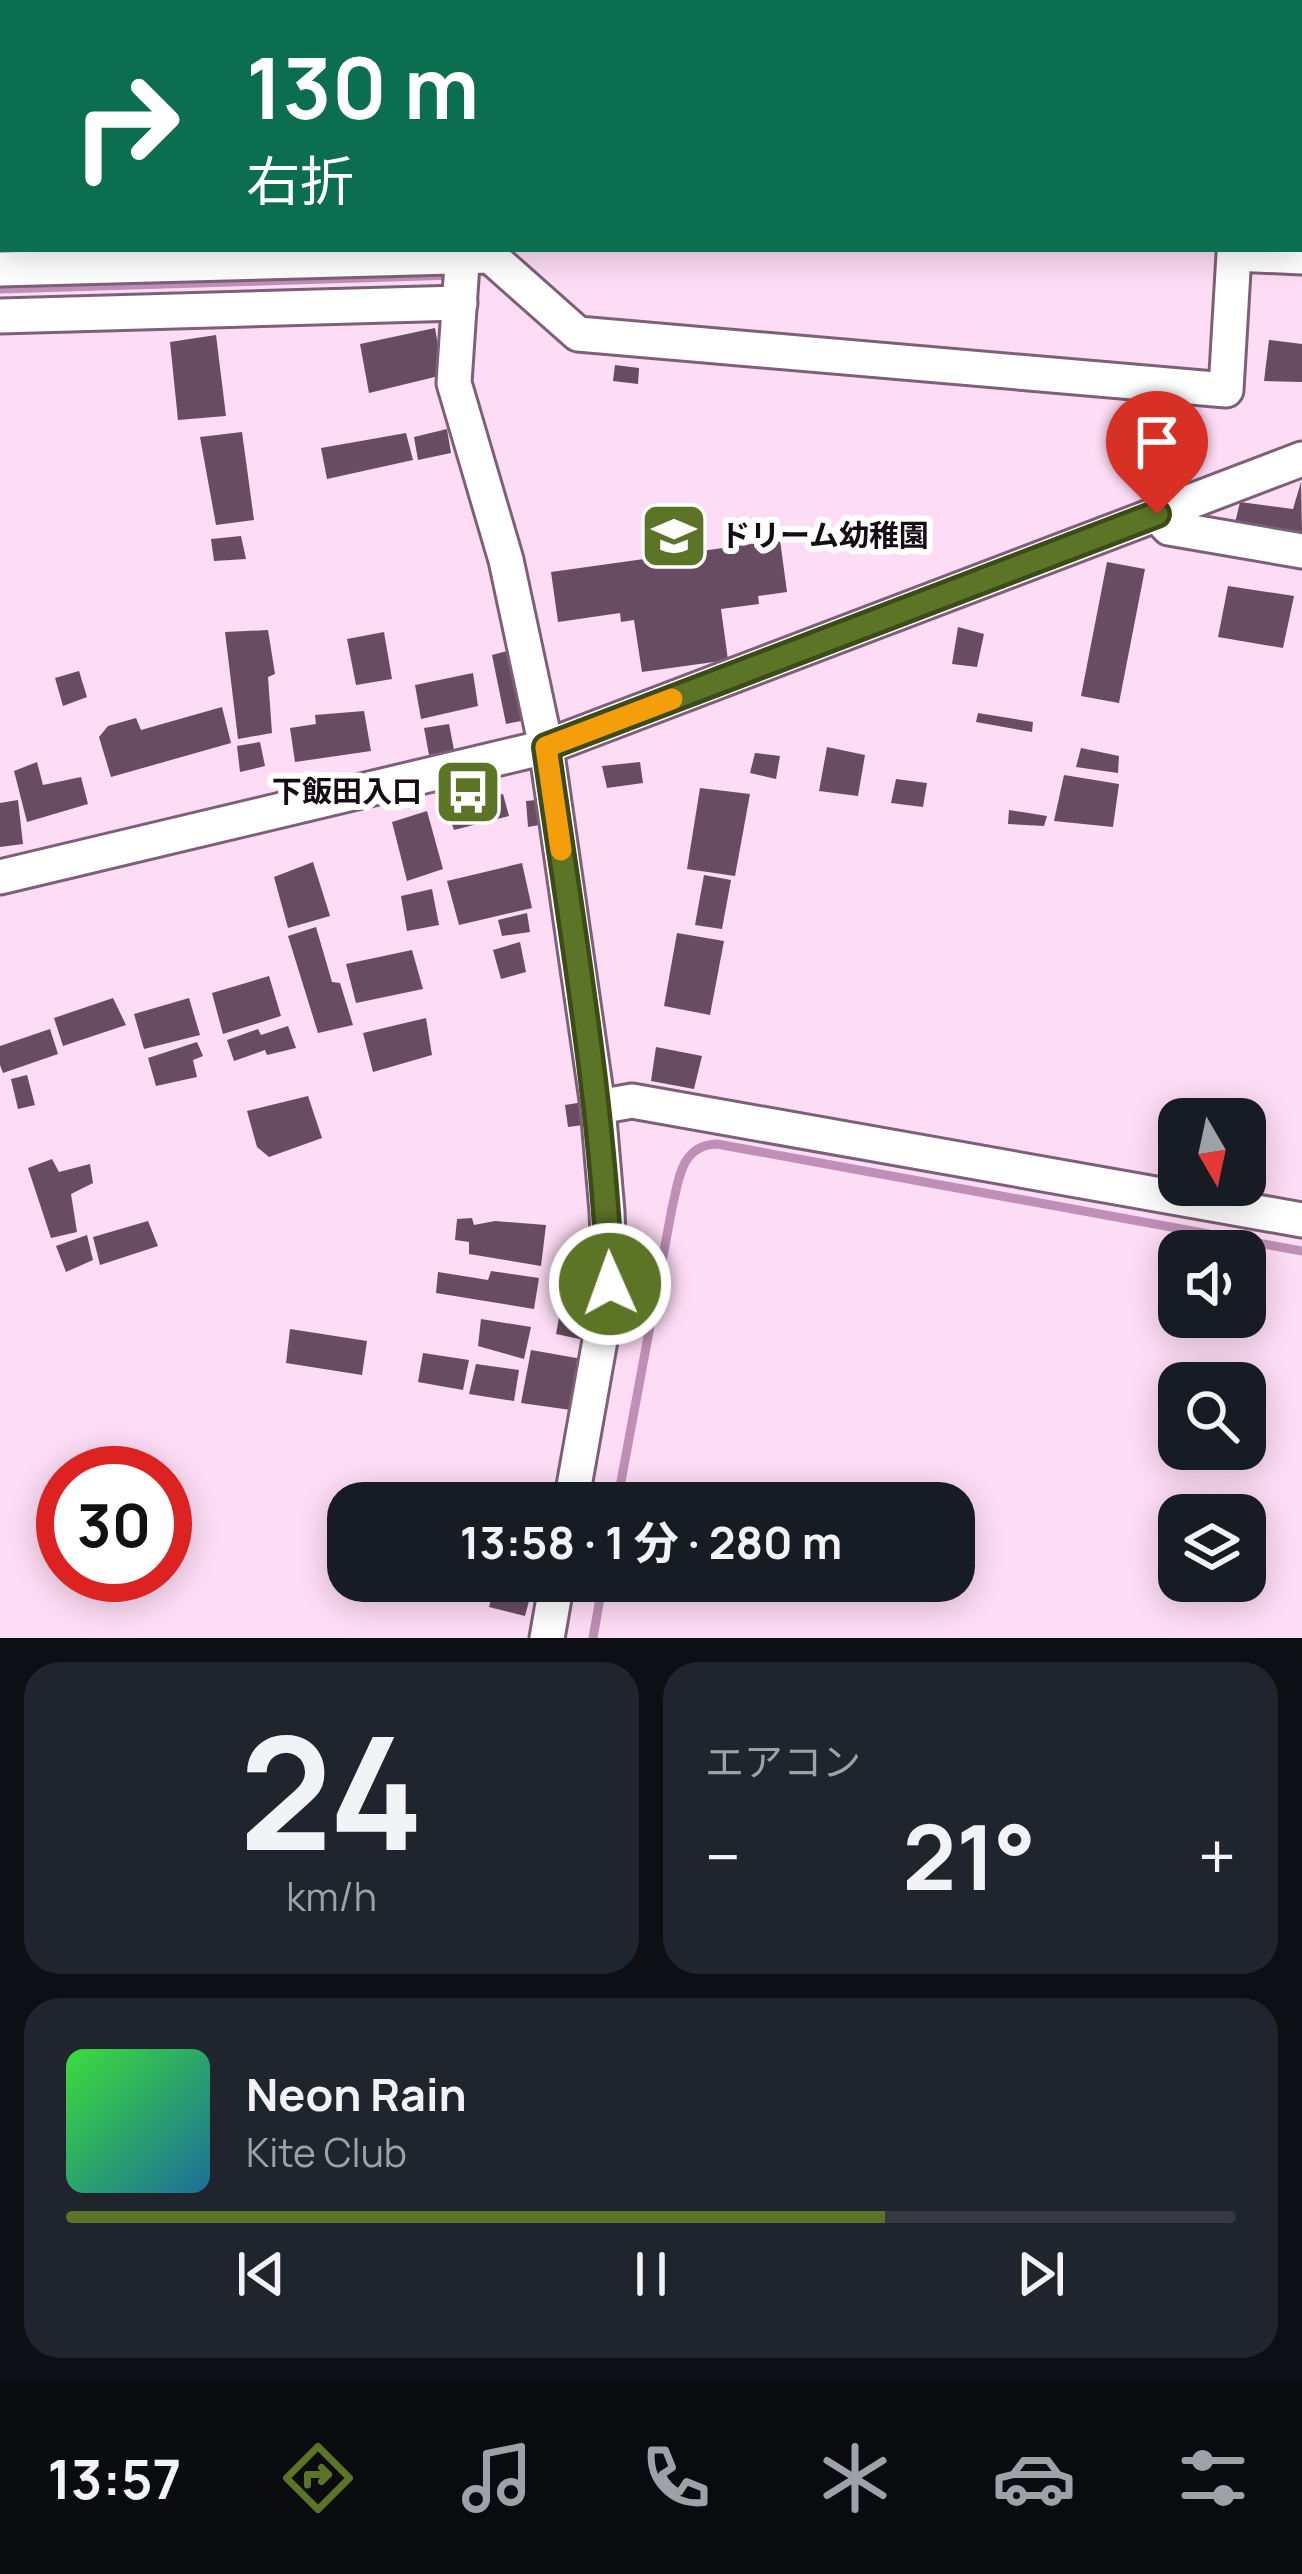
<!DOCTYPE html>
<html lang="ja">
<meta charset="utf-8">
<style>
:root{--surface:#171b24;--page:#20242c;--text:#f1f3f6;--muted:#9ea1a6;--line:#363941;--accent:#5c7425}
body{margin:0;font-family:Manrope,"Noto Sans JP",sans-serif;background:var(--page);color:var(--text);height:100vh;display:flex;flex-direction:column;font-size:45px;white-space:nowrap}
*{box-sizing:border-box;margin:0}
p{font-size:39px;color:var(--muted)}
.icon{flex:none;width:66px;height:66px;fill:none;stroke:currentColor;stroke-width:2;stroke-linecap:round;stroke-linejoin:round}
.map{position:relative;height:1638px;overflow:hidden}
.panel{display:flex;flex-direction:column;gap:24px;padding:24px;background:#0d0f14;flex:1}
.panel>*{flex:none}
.banner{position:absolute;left:0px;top:0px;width:1302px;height:252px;box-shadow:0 6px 30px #0003;background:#0b6e4f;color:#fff;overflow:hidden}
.needle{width:78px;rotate:171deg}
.controls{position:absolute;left:1158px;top:1098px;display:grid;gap:24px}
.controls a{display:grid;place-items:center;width:108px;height:108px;border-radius:24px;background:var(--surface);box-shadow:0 6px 30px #0003;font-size:60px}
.speed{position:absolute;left:36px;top:1446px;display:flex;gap:24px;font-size:60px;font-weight:700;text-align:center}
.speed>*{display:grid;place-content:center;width:156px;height:156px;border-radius:50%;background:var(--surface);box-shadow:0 6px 30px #0003;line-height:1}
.speed .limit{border:18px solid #d22;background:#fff;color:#111}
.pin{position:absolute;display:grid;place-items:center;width:102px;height:102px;color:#fff;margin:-123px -51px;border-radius:50% 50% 50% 0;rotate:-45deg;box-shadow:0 0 12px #0007}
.pin .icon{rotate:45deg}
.me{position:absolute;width:132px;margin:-66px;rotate:358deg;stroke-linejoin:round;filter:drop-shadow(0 0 9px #0008)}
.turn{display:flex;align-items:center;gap:42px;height:252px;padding:0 48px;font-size:54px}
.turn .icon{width:156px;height:156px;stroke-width:2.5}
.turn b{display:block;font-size:84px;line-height:102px}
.big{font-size:90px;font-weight:700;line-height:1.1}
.panel .tile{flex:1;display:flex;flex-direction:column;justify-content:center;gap:18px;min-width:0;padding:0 42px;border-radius:36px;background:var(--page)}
.panel .dial{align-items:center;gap:0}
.dial b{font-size:156px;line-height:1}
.song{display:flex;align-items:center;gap:36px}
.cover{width:144px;height:144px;border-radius:18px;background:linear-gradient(135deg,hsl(120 70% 55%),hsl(200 70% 35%))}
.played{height:12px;border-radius:6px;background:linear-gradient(90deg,var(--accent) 70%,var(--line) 70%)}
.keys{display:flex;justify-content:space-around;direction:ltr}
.heat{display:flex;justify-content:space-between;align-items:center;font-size:66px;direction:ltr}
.panel .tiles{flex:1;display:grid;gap:24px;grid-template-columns:1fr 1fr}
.tile:last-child{grid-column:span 2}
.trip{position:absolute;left:327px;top:1482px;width:648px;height:120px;border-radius:36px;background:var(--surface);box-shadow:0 6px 30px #0003;font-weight:700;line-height:120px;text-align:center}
.dock{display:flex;height:192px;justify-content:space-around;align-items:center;background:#090b0e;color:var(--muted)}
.dock .icon{width:84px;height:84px}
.dock .current{color:var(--accent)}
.dock b{font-size:54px;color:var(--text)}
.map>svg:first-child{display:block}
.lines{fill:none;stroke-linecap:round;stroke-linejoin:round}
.stream{stroke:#bf8fb5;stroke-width:9}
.building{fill:#684c61}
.minor-casing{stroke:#7d6077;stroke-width:39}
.minor{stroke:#fff;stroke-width:33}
.route-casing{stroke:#3c4b18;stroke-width:30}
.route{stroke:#5c7425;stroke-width:21}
.slow{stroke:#f59e0b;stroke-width:21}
.labels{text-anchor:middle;stroke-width:12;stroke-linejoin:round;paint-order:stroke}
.poi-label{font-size:30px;font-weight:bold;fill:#170c14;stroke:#fff;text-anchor:start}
</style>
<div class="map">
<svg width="1302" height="1638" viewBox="0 0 1302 1638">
<rect width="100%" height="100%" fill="#fddcf5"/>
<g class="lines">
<g class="stream">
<path d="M0,289L455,275"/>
<path d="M617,1503L672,1208C679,1179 681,1145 717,1144L1302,1251"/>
<path d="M593,1638L603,1581"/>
</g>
</g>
<g class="building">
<path d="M435,328L443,375L369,393L360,344Z"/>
<path d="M216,335L226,416L178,420L170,342Z"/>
<path d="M1269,340L1302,344V382L1264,381Z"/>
<path d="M615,365L639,368L638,384L613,381Z"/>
<path d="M447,429L451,453L418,460L414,437Z"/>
<path d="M242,432L254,520L216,525L200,437Z"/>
<path d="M406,433L413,460L327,479L321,448Z"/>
<path d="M1128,436L1177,441L1175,475L1126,472Z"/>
<path d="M1301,482L1302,532L1235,523L1240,502L1293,509Z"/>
<path d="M241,536L246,559L214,561L211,539Z"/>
<path d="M780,540L787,592L758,596L759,604L721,609L728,660L642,672L634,620L621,622L620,613L558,622L551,572Z"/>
<path d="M1107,562L1145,569L1119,703L1081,696Z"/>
<path d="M1228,586L1294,596L1283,648L1218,637Z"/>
<path d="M958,627L984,634L977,667L952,664Z"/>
<path d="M268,630L275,674L268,677L272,733L238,739L225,632Z"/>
<path d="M384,632L392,679L356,685L347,639Z"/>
<path d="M515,649L531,719L506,724L492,655Z"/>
<path d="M79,671L87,697L63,706L55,678Z"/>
<path d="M473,673L478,706L421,719L415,685Z"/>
<path d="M222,707L231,743L111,777L99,737L108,726L136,718L141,730Z"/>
<path d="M364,711L371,751L295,762L290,728L316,724L315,715Z"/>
<path d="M978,713L1033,722L1032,732L976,722Z"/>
<path d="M449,724L454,750L429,755L424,728Z"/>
<path d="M260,742L265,766L240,772L237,746Z"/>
<path d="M827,747L865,755L858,796L819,791Z"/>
<path d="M1081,748L1119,756L1118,773L1076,767Z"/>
<path d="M755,753L780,756L776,779L750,773Z"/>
<path d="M37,762L43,785L81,777L88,804L27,822L14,771Z"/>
<path d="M640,762L643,783L607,788L602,766Z"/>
<path d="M1064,775L1119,784L1113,827L1054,821Z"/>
<path d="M896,779L927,783L923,807L891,803Z"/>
<path d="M700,788L750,794L735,876L687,869Z"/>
<path d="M503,794L509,816L454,830L446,807Z"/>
<path d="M546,799L550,823L528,827L526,801Z"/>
<path d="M18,800L23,844L0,847V803Z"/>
<path d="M1009,810L1047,816L1044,826L1008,824Z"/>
<path d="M427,811L443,869L407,881L392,822Z"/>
<path d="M313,862L330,916L288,928L274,877Z"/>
<path d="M522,863L532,908L459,925L447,881Z"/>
<path d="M704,875L731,880L722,929L695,925Z"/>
<path d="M432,889L439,925L407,931L401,896Z"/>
<path d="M527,913L530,932L502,936L498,920Z"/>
<path d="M316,927L332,982L340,983L353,1025L318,1033L288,936Z"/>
<path d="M677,933L724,941L710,1015L664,1006Z"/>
<path d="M520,942L526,972L501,979L493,950Z"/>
<path d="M412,950L423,989L356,1003L346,964Z"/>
<path d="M269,976L281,1016L223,1034L212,993Z"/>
<path d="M113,998L126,1025L63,1046L54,1018Z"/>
<path d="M189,998L200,1035L144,1049L134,1014Z"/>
<path d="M426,1018L432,1055L373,1072L363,1033Z"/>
<path d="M288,1026L296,1048L267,1055L265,1050L234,1061L227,1040L258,1029L261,1035Z"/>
<path d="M50,1029L58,1054L3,1073L0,1065V1046Z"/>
<path d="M197,1042L203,1056L193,1060L197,1077L156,1086L148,1058Z"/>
<path d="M656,1047L702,1056L694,1089L651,1081Z"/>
<path d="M27,1075L35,1105L18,1109L11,1079Z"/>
<path d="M308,1096L322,1138L269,1157L257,1147L247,1111Z"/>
<path d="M590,1101L591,1124L568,1127L565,1105Z"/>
<path d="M52,1159L59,1172L90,1164L93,1183L71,1194L77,1232L51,1238L28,1168Z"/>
<path d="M472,1218L474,1225L495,1221L546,1225L541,1266L469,1254V1242L455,1240L457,1219Z"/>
<path d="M148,1221L158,1246L100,1265L93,1237Z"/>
<path d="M87,1235L93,1260L66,1272L56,1246Z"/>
<path d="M491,1271L539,1278L534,1309L436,1293L438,1272L488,1280Z"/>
<path d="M565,1285L598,1291L589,1341L556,1334Z"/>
<path d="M481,1319L531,1327L524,1359L478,1346Z"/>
<path d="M290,1329L367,1341L362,1375L286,1363Z"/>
<path d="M531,1350L582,1359L571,1410L521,1403Z"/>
<path d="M423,1353L469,1360L463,1390L418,1382Z"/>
<path d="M476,1364L519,1370L514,1401L469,1394Z"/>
<path d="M522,1491L567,1501L566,1503H519Z"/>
<path d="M493,1591L529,1601L525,1616L489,1607Z"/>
</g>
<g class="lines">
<g class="minor-casing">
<g id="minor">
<path d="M485,3L486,0"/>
<path d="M463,249L454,383L506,560L546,747L598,1107L607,1212L610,1284L571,1503"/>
<path d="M0,269L490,256L578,334L1226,390L1234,254L1302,257"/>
<path d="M0,316L460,303"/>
<path d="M1157,515L1169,528L1302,551"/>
<path d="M0,877L546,747L1302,459"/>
<path d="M598,1107L632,1101L1302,1220"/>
<path d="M547,1638L557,1581"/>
</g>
</g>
<use href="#minor" class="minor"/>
</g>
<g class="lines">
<g class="route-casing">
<path id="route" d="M610,1284C603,1103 571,926 546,747L1157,514"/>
</g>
<use href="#route" class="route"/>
<path class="slow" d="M561,850L546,747L672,699"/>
</g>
<defs>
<g id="school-square" transform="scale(3.45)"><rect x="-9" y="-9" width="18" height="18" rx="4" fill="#5c7425" stroke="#fff"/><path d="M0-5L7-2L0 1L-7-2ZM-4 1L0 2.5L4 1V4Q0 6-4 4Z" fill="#fff"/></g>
<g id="bus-square" transform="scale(3.45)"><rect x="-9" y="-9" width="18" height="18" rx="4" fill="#5c7425" stroke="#fff"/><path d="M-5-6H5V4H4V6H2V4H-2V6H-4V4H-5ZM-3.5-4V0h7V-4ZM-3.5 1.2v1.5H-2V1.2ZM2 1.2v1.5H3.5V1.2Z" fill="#fff"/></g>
</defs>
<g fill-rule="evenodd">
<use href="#school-square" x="674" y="536"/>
<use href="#bus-square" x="468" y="792"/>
</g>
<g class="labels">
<g class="poi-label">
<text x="720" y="546">ドリーム幼稚園</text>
<text x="422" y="802" text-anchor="end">下飯田入口</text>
</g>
</g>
</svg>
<div class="controls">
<a><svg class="needle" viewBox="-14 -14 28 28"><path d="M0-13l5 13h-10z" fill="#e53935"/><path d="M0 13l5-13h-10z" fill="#9ea1a6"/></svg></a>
<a><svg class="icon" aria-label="sound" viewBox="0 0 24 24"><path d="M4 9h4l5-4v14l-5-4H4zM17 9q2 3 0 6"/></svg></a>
<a><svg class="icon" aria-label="search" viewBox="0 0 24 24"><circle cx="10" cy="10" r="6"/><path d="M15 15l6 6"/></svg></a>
<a><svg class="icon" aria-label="layers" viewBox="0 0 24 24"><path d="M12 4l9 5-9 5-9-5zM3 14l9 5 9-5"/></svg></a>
</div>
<div class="speed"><div class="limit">30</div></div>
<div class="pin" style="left:1157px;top:514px;background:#d93025"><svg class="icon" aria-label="arrive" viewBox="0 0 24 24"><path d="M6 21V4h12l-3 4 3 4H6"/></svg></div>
<svg class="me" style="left:610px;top:1284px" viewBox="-20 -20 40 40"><circle r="17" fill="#5c7425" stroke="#fff" stroke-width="3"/><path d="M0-11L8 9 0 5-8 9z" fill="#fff"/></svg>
<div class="trip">13:58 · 1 分 · 280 m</div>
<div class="banner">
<div class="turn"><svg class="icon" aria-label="right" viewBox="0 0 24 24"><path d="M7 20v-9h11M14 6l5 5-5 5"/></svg><div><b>130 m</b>右折</div></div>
</div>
</div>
<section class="panel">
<div class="tiles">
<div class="tile dial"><b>24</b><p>km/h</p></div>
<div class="tile"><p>エアコン</p>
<div class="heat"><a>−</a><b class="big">21°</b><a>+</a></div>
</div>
<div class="tile">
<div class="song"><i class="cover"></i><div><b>Neon Rain</b><p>Kite Club</p></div></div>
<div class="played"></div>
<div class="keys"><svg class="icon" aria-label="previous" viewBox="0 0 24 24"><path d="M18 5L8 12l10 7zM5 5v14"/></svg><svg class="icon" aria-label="pause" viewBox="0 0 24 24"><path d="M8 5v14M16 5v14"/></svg><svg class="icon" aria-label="next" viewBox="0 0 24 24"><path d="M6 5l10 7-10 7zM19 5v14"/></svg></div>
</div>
</div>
</section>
<nav class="dock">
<b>13:57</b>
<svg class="icon current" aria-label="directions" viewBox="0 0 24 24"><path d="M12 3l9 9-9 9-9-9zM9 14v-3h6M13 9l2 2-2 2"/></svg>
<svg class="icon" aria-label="music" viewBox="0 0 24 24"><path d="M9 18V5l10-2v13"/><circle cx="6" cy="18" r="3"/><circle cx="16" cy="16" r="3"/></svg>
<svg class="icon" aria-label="phone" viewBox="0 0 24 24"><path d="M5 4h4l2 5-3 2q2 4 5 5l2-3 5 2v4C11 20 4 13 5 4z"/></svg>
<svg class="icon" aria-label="climate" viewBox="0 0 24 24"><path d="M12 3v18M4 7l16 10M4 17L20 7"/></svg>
<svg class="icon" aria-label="car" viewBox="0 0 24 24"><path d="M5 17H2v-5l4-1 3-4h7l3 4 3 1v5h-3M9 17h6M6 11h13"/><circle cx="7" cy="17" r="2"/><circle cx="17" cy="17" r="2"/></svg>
<svg class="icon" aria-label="filters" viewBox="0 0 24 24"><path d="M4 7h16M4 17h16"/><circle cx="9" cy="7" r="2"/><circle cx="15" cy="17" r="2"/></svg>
</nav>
